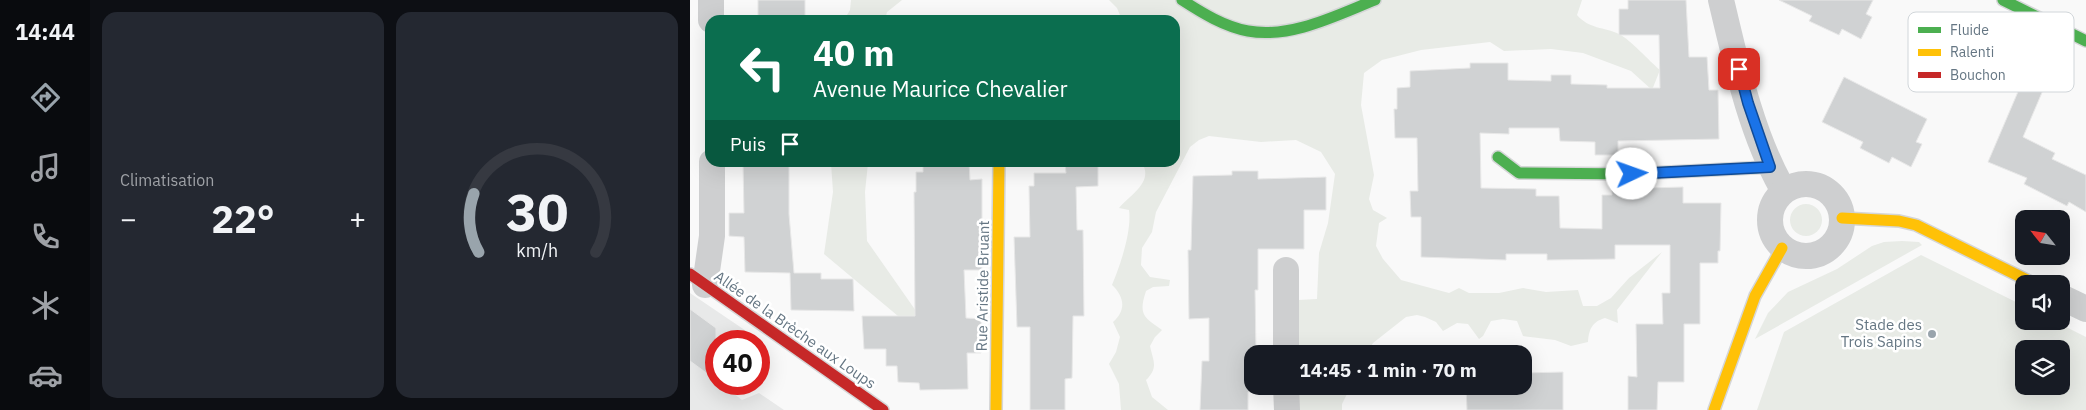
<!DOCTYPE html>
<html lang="fr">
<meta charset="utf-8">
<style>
:root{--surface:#171b24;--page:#242831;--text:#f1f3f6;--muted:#9ea1a6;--line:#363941;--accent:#99a4ac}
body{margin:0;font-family:"IBM Plex Sans",sans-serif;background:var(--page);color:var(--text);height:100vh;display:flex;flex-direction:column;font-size:19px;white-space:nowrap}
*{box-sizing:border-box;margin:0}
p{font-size:16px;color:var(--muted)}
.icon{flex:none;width:28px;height:28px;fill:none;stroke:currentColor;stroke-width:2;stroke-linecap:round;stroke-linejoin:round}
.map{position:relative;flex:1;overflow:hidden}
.drawer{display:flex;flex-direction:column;gap:12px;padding:12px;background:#0d0f14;width:600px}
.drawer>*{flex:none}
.guide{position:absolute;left:15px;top:15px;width:475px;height:152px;border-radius:15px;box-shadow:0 5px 20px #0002;background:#0b6e4f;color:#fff;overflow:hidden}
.needle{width:32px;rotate:300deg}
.fabs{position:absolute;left:1325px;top:210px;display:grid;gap:10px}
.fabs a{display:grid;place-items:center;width:55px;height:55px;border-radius:10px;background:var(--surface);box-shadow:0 5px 20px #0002;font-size:25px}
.speed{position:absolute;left:15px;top:330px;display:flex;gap:10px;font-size:25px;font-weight:700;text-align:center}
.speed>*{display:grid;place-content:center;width:65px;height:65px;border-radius:50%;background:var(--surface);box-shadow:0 5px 20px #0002;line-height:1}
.speed .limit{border:8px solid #d22;background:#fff;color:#111}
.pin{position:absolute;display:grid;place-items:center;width:42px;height:42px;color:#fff;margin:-21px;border-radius:10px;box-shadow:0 2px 8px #0006}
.me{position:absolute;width:55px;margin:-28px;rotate:87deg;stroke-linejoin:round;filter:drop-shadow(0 0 4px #0008)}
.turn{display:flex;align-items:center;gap:18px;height:105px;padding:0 25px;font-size:22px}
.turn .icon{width:65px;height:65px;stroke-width:2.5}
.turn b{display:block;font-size:35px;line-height:42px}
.then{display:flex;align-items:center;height:48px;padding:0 25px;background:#0003;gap:10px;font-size:19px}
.big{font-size:38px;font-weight:700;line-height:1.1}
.drawer .card{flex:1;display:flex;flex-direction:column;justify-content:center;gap:8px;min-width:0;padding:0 18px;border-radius:15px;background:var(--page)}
.drawer .dial{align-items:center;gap:0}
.dial svg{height:130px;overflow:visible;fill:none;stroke:var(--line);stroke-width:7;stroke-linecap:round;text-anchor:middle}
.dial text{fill:var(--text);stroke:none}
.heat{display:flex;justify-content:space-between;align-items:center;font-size:28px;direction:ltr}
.drawer .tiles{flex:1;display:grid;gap:12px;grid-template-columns:repeat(2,1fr)}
.trip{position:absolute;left:554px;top:345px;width:288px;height:50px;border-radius:15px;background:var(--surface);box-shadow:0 5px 20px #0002;font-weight:700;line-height:50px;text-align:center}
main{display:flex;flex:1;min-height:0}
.tab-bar{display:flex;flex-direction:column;width:90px;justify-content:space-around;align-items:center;background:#090b0e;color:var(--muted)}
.tab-bar .icon{width:35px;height:35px}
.tab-bar .selected{color:var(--accent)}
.tab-bar b{font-size:22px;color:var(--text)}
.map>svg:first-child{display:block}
.built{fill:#e8e9e9}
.green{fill:#e8ebe6;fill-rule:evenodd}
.building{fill:#d0d2d3;stroke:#e8e8e8}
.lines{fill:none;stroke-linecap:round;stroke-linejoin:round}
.fast-casing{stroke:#d5d6d7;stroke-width:14}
.slow-casing{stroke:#d5d6d7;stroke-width:14}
.jam-casing{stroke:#d5d6d7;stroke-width:14}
.street{stroke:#cecfd0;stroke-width:26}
.fast{stroke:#4caf50;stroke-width:11}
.slow{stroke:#ffc107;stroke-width:11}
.jam{stroke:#c62828;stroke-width:11}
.route-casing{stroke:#114b97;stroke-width:12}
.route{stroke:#1a73e8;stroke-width:9}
.poi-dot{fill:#99a4ac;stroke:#fff;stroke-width:2}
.labels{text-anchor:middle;stroke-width:5;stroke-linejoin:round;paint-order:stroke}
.street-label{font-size:15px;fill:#657683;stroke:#fff}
.poi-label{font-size:15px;fill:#657683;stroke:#fff;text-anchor:end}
.key{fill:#fff;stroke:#d1d6da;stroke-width:1}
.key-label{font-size:14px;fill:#657683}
</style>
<main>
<nav class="tab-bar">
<b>14:44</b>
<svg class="icon selected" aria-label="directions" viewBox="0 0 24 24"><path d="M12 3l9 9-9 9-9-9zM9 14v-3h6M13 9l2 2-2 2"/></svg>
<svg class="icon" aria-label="music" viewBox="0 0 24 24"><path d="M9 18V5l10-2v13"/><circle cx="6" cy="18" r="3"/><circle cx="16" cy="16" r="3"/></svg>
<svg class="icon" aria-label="phone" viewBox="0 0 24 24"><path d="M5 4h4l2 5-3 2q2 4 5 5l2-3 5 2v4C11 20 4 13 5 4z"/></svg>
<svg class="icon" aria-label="climate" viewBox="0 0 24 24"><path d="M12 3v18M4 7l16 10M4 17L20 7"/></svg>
<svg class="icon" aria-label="car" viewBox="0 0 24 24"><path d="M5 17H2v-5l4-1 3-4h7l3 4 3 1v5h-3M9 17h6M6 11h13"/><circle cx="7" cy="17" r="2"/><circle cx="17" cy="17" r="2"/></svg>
</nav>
<section class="drawer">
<div class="tiles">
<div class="card"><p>Climatisation</p>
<div class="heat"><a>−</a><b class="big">22°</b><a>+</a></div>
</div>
<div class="card dial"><svg viewBox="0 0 100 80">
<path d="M14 69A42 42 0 1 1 86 69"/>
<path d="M14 69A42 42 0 0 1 11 33" stroke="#99a4ac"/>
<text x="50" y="56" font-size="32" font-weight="700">30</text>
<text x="50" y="72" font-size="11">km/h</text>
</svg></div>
</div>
</section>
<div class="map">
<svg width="1396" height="410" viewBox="0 0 1396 410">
<rect width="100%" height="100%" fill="#f9f9f9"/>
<path class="built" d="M0,293L68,339V341H26V384H43L39,390L52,400L69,393L94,410H0Z"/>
<g class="green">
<path d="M161,0H212L197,12L195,20H154L160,10Z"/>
<path d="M419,0H892L887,15C899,29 914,27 929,34C941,40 959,61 970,70L962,90L941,71L893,53L861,49L814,51L800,42L731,50L692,60L674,73L671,105L684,175L679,199L683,210L697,218L689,223L686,246L693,259L711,280L759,293L769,288L779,293H809L833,288L856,292L888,290L893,306H907L921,298L939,278L972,252L927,310L928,323L915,318C902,322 899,329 898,342L881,346L865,340L833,336L827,321L813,319L801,321L793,336L789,339L778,324L767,323L753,331L746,322L735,317L727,315L716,317L683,343L677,354H609L608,300L627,299L629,253L638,223L645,174L631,152L606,140L571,142L519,136L509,140L500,147L466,212L462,232L452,248L451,265L460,277L480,280L479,286L463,287L456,291C448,315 454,317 472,330L465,337L460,346C463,361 469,367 456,380L462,397L478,410H431L429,384L419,364L426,352L430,337L423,322C436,311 435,297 422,285C430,266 442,231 439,210L429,208C440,195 464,182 452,163L485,162V20H432L427,8Z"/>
<path d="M141,163H178L175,192L177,241L247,341L208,316L134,254L143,192Z"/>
<circle cx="1116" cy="220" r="16"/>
<path d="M1212,241L1229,242L1232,245L1065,339L1078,313L1098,292L1147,269L1182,246L1194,242Z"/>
<path d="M1231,255L1334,306V321H1364L1396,337V410H1067L1094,332ZM1334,349H1371V386H1334Z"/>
<path d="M609,386H661L652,404V410H609Z"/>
</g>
<g class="building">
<rect x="68" y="0" width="47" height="20"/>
<path d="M938,0H996L999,57H1017L1019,90H1028L1029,139L928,141V155H905V142L870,141L869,128H819V134L790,133L791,188L846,189V196H869L870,228L912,229V195H922V189L993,187V203H1031L1030,251H1028V263H1010V324H994V382H968L967,410H938V376L947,377L946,324H973L972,293H980V245H925V259L857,260V254H816V260L731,257V217H721L720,191H728L727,138H705L704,109H707V88L720,87V71L780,68V63H818V80L861,81V75H881V84L917,85V88H970L969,35H929V9H938Z"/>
<path d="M1089,0H1183L1176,14L1182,17L1171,39L1152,29L1149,35L1119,21L1122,16Z"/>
<path d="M1313,28L1368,55L1333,137L1365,153L1362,159L1396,175V212L1379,202L1377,206L1334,184L1337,178L1298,162L1339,66L1304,48Z"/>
<path d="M1154,77L1237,119L1226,142L1232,144L1221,167L1202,157L1199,163L1170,148L1173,142L1132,122Z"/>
<path d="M53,162H99V214L104,273H131V279H163L164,311L101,310L100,273L55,272L54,237L39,236V213H54Z"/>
<path d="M279,162L280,180L292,179V270H274L276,318L291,319V353H277L278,389L230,390L229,383L208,382L207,366H196V349H174L172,316H225L224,192H226V172H233V164Z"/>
<path d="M375,162H408V186L386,187L387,230H393L394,316H383L382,378L375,379V410H340V327H327L324,237H340L339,186H344V173H376Z"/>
<path d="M542,171H568V179L636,177V210H614V249H568V290H565L566,354H562V386H566V391L558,392V410H510L512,361H519V318L499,319L498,250H501L503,176L542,175Z"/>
<path d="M0,309L26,328V380L0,361Z"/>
<path d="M873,372V410H777L776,386H832V373Z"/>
</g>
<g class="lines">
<g class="fast-casing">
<g id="fast">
<path d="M492,0C512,13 535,27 558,31C601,39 647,15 685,0"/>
<path d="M1313,0L1396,41"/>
<path d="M808,157L829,173L942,174L1080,167"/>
</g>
</g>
<g class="slow-casing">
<g id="slow">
<path d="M1152,218L1209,221L1226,225L1345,284"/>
<path d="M306,410L309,162"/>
<path d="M1024,410L1065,296L1092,248"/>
</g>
</g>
<g class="jam-casing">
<path id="jam" d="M0,274L193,410"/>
</g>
<g class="street">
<path d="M21,0V20"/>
<path d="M1031,0C1046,62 1060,130 1091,186"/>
<circle cx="1116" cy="220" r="36"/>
<path d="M596,270V354"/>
<path d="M15,285L22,236V162"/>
<path d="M1371,297L1396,309"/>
<path d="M596,386L597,410"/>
</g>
<use href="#fast" class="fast"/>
<use href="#slow" class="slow"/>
<use href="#jam" class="jam"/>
</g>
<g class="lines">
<g class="route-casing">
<path id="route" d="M942,174L1080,167L1058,103L1049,69"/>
</g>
<use href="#route" class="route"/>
</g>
<circle class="poi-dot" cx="1242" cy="334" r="5"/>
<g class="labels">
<g class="street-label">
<text transform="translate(293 286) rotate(-89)" y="5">Rue Aristide Bruant</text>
<text transform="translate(105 330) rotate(35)" y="5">Allée de la Brèche aux Loups</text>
</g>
<g class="poi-label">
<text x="1232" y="330">Stade des<tspan x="1232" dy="17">Trois Sapins</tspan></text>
</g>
</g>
<rect x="1218" y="12" width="166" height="80" rx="8" class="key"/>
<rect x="1228" y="27" width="23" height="6" fill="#4caf50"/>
<rect x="1228" y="49" width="23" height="7" fill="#ffc107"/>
<rect x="1228" y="72" width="23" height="6" fill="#c62828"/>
<g class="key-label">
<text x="1260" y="35">Fluide</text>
<text x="1260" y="57">Ralenti</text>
<text x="1260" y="80">Bouchon</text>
</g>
</svg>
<div class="fabs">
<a><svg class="needle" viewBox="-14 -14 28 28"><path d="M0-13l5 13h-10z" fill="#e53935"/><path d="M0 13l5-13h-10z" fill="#9ea1a6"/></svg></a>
<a><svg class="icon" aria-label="sound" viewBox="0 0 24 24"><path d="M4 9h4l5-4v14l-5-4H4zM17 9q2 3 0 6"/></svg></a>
<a><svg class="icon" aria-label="layers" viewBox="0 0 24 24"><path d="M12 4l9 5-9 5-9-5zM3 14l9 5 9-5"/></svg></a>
</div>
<div class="speed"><div class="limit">40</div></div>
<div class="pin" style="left:1049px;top:69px;background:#d93025"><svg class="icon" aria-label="arrive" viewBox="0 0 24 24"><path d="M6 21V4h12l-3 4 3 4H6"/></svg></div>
<svg class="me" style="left:942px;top:174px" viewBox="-20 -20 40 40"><circle r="19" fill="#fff"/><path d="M0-13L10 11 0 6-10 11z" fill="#1a73e8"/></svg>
<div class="trip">14:45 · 1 min · 70 m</div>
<div class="guide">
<div class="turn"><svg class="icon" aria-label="left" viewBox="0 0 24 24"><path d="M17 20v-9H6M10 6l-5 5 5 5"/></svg><div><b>40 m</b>Avenue Maurice Chevalier</div></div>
<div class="then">Puis<svg class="icon" aria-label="arrive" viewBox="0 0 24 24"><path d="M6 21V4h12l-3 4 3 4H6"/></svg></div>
</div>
</div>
</main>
